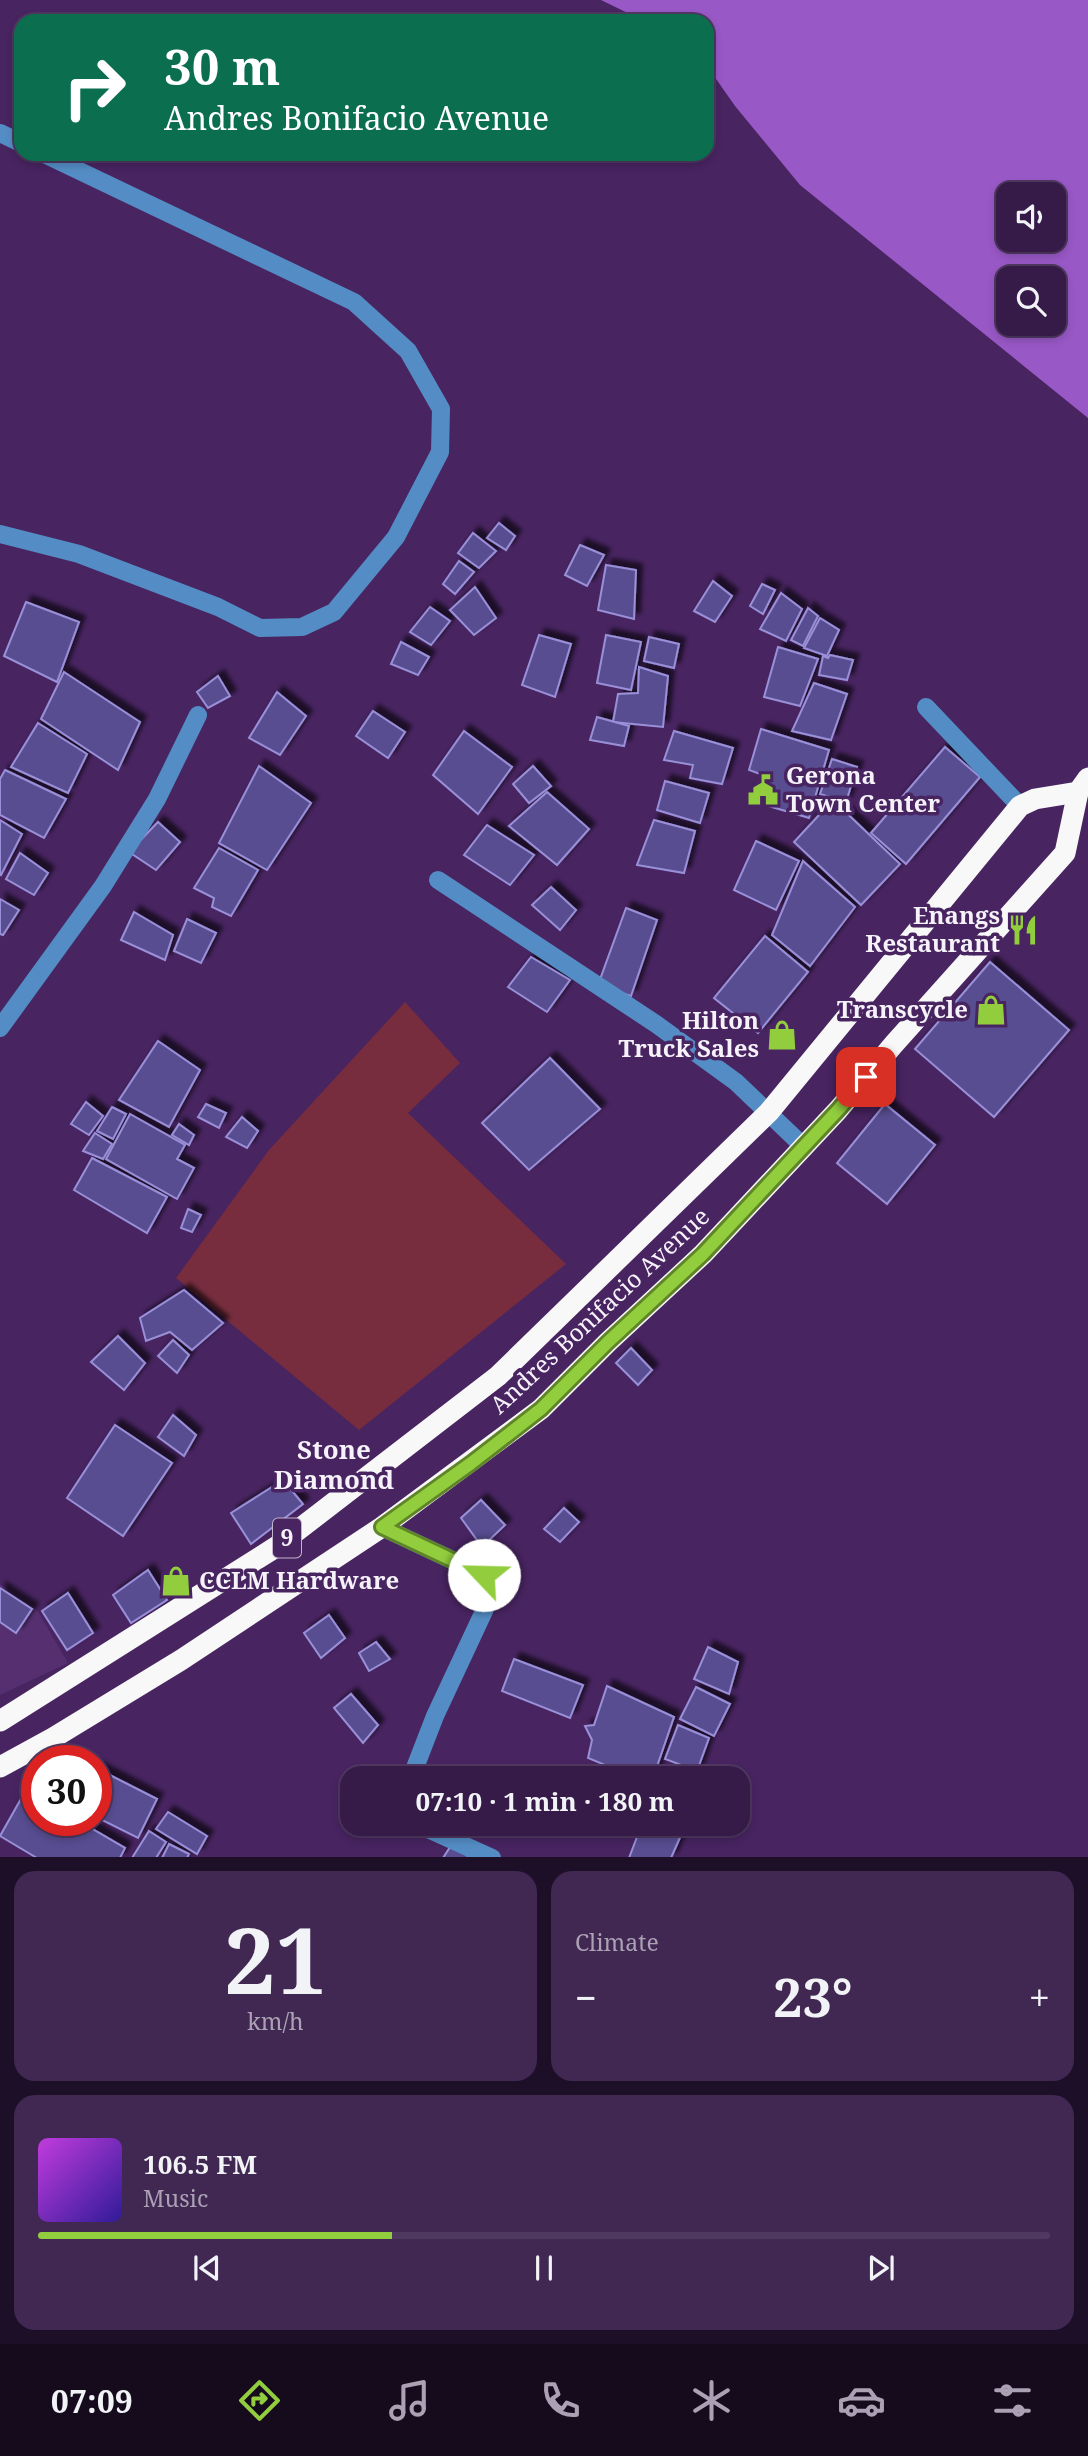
<!DOCTYPE html>
<meta charset="utf-8">
<style>
:root{--surface:#361b49;--page:#412853;--text:#f1f3f6;--muted:#aaa1b4;--line:#503961;--accent:#92cd3e}
body{margin:0;font-family:"Noto Serif",serif;background:var(--page);color:var(--text);height:100vh;display:flex;flex-direction:column;font-size:26px;white-space:nowrap}
*{box-sizing:border-box;margin:0}
p{font-size:23px;color:var(--muted)}
.icon{flex:none;width:38px;height:38px;fill:none;stroke:currentColor;stroke-width:2;stroke-linecap:round;stroke-linejoin:round}
.map{position:relative;height:1857px;overflow:hidden}
.side{display:flex;flex-direction:column;gap:14px;padding:14px;background:#1e0f28;flex:1}
.side>*{flex:none}
.top-card{position:absolute;left:14px;top:14px;width:700px;height:147px;border-radius:21px;box-shadow:0 4px 10px #0003,0 0 0 2px var(--line);background:#0b6e4f;color:#fff;overflow:hidden}
.fabs{position:absolute;left:996px;top:182px;display:grid;gap:14px}
.fabs a{display:grid;place-items:center;width:70px;height:70px;border-radius:14px;background:var(--surface);box-shadow:0 4px 10px #0003,0 0 0 2px var(--line);font-size:35px}
.speed{position:absolute;left:21px;top:1745px;display:flex;gap:14px;font-size:35px;font-weight:700;text-align:center}
.speed>*{display:grid;place-content:center;width:91px;height:91px;border-radius:50%;background:var(--surface);box-shadow:0 4px 10px #0003,0 0 0 2px var(--line);line-height:1}
.speed .limit{border:10px solid #d22;background:#fff;color:#111}
.pin{position:absolute;display:grid;place-items:center;width:60px;height:60px;color:#fff;margin:-30px;border-radius:14px;box-shadow:0 4px 10px #0006}
.me{position:absolute;width:77px;margin:-38px;rotate:294deg;stroke-linejoin:round;filter:drop-shadow(0 0 5px #0008)}
.turn{display:flex;align-items:center;gap:24px;height:147px;padding:0 35px;font-size:32px}
.turn .icon{width:91px;height:91px;stroke-width:2.5}
.turn b{display:block;font-size:49px;line-height:60px}
.big{font-size:52px;font-weight:700;line-height:1.1}
.side .tile{flex:1;display:flex;flex-direction:column;justify-content:center;gap:10px;min-width:0;padding:0 24px;border-radius:21px;background:var(--page)}
.side .dial{align-items:center;gap:0}
.dial b{font-size:91px;line-height:1}
.song{display:flex;align-items:center;gap:21px}
.cover{width:84px;height:84px;border-radius:10px;background:linear-gradient(135deg,hsl(290 70% 55%),hsl(250 70% 35%))}
.played{height:7px;border-radius:4px;background:linear-gradient(90deg,var(--accent) 35%,var(--line) 35%)}
.keys{display:flex;justify-content:space-around;direction:ltr}
.heat{display:flex;justify-content:space-between;align-items:center;font-size:38px;direction:ltr}
.side .tiles{flex:1;display:grid;gap:14px;grid-template-columns:1fr 1fr}
.tile:last-child{grid-column:span 2}
.trip{position:absolute;left:340px;top:1766px;width:410px;height:70px;border-radius:21px;background:var(--surface);box-shadow:0 4px 10px #0003,0 0 0 2px var(--line);font-weight:700;line-height:70px;text-align:center}
.tab-bar{display:flex;height:112px;justify-content:space-around;align-items:center;background:#160b1d;color:var(--muted)}
.tab-bar .icon{width:49px;height:49px}
.tab-bar .current{color:var(--accent)}
.tab-bar b{font-size:32px;color:var(--text)}
.map>svg:first-child{display:block}
.built{fill:#562f71}
.green{fill:#772d3e}
.water{fill:#9858c6;fill-rule:evenodd}
.building{fill:#594e91;stroke:#9990d9;stroke-width:2;filter:url(#shadow)}
.lines{fill:none;stroke-linecap:round;stroke-linejoin:round}
.minor{stroke:#548dc5;stroke-width:18}
.highway{stroke:#f8f8f8;stroke-width:21}
.route-casing{stroke:#5f8528;stroke-width:18}
.route{stroke:#92cd3e;stroke-width:12}
.labels{text-anchor:middle;stroke-width:7;stroke-linejoin:round;paint-order:stroke}
.shield{fill:#482461;stroke:#c2b4cc;stroke-width:2}
.shield-label{font-size:23px;font-weight:bold;fill:#f6f2fa}
.poi-label{font-size:24px;font-weight:bold;fill:#f6f2fa;stroke:#482461;text-anchor:end}
.street-label{font-size:24px;fill:#f6f2fa;stroke:#482461}
.neighbourhood-label{font-size:26px;font-weight:bold;fill:#f6f2fa;stroke:#482461}
</style>
<div class="map">
<svg width="1088" height="1858" viewBox="0 0 1088 1858">
<defs>
<filter id="shadow"><feDropShadow dx="6" dy="-6" stdDeviation="2" flood-color="#0009"/></filter>
</defs>
<rect width="100%" height="100%" fill="#482461"/>
<path class="built" d="M0,1584L37,1610L68,1663L0,1695Z"/>
<path class="green" d="M405,1002L460,1063L408,1113L566,1264L359,1430L176,1278L269,1150Z"/>
<path class="water" d="M601,0H1088V418L800,185L735,106L707,66V21H644ZM1008,194H1054V240H1008ZM1008,278H1054V324H1008Z"/>
<g class="building">
<path d="M499,523L515,536L506,550L487,538Z"/>
<path d="M473,533L496,551L479,568L458,553Z"/>
<path d="M580,545L604,555L587,586L565,575Z"/>
<path d="M459,561L474,572L455,594L443,584Z"/>
<path d="M606,565L636,570L634,619L598,610Z"/>
<path d="M713,581L732,596L715,622L694,611Z"/>
<path d="M762,584L775,590L763,614L750,606Z"/>
<path d="M475,587L496,618L474,635L450,610Z"/>
<path d="M781,593L802,609L786,641L760,629Z"/>
<path d="M26,602L79,622L57,682L4,656Z"/>
<path d="M430,607L450,621L431,645L410,632Z"/>
<path d="M808,608L818,616L803,646L791,640Z"/>
<path d="M820,618L839,630L827,656L804,648Z"/>
<path d="M539,635L571,644L555,697L522,685Z"/>
<path d="M606,635L641,642L631,690L597,683Z"/>
<path d="M649,637L679,644L674,668L644,661Z"/>
<path d="M401,642L429,657L418,675L391,664Z"/>
<path d="M778,647L818,659L800,706L764,697Z"/>
<path d="M830,655L853,660L847,680L819,675L823,656L828,658Z"/>
<path d="M639,667L668,676L663,727L613,722L618,694L638,693Z"/>
<path d="M64,672L140,722L118,770L41,719Z"/>
<path d="M218,676L230,696L208,708L197,692Z"/>
<path d="M814,683L847,694L831,740L792,731Z"/>
<path d="M277,692L306,716L280,755L249,738Z"/>
<path d="M373,711L405,732L388,758L356,736Z"/>
<path d="M597,717L629,726L624,746L590,740Z"/>
<path d="M38,723L87,754L68,793L11,767Z"/>
<path d="M761,729L829,750L809,818L755,802L763,775L749,770Z"/>
<path d="M464,731L512,767L478,814L433,775Z"/>
<path d="M674,731L733,748L722,784L690,778L693,765L664,760Z"/>
<path d="M945,747L980,777L906,864L871,833Z"/>
<path d="M832,759L857,767L846,802L820,794Z"/>
<path d="M259,766L311,803L267,870L219,843Z"/>
<path d="M533,766L551,786L529,803L513,784Z"/>
<path d="M5,770L66,799L44,838L0,815V779Z"/>
<path d="M665,781L709,793L700,823L657,810Z"/>
<path d="M547,792L589,829L557,865L509,826Z"/>
<path d="M833,800L900,864L861,905L794,842Z"/>
<path d="M0,820L22,834L1,875L0,874Z"/>
<path d="M654,820L695,831L684,873L637,865Z"/>
<path d="M158,822L180,842L156,870L129,852Z"/>
<path d="M487,825L534,855L510,885L464,855Z"/>
<path d="M756,841L799,861L776,910L734,890Z"/>
<path d="M219,848L258,870L231,916L212,907L214,898L194,888Z"/>
<path d="M20,853L48,873L34,895L6,879Z"/>
<path d="M803,861L855,907L810,966L772,935Z"/>
<path d="M551,887L576,910L560,930L532,905Z"/>
<path d="M0,899L19,910L3,935L0,934Z"/>
<path d="M626,908L657,920L631,996L598,985Z"/>
<path d="M134,912L173,935L165,960L121,940Z"/>
<path d="M187,919L216,933L201,963L174,951Z"/>
<path d="M765,936L808,972L758,1033L714,998Z"/>
<path d="M531,957L570,980L547,1012L508,987Z"/>
<path d="M990,962L1069,1030L994,1117L915,1049Z"/>
<path d="M158,1041L200,1070L169,1127L119,1100Z"/>
<path d="M550,1058L600,1109L529,1170L482,1123Z"/>
<path d="M86,1102L103,1116L89,1135L71,1124Z"/>
<path d="M206,1104L226,1113L219,1128L198,1117Z"/>
<path d="M885,1104L935,1145L887,1204L837,1163Z"/>
<path d="M112,1107L126,1114L113,1139L97,1131Z"/>
<path d="M130,1114L185,1145L177,1159L194,1168L177,1199L106,1159Z"/>
<path d="M242,1117L258,1131L247,1148L226,1137Z"/>
<path d="M179,1124L194,1135L189,1145L172,1135Z"/>
<path d="M95,1133L112,1144L103,1159L83,1151Z"/>
<path d="M92,1158L167,1197L147,1233L74,1190Z"/>
<path d="M188,1209L201,1215L192,1232L181,1228Z"/>
<path d="M184,1290L223,1323L192,1350L170,1332L146,1341L140,1318Z"/>
<path d="M118,1336L145,1363L124,1390L91,1362Z"/>
<path d="M173,1340L189,1355L177,1373L158,1356Z"/>
<path d="M631,1348L652,1370L638,1385L616,1363Z"/>
<path d="M173,1415L196,1435L184,1456L158,1437Z"/>
<path d="M115,1425L172,1463L123,1536L67,1498Z"/>
<path d="M283,1480L303,1504L251,1544L231,1513Z"/>
<path d="M481,1500L505,1525L482,1547L461,1518Z"/>
<path d="M564,1508L579,1522L560,1542L544,1529Z"/>
<path d="M148,1570L167,1600L131,1623L113,1595Z"/>
<path d="M0,1588L32,1609L16,1633L0,1622Z"/>
<path d="M68,1593L93,1633L67,1650L42,1611Z"/>
<path d="M329,1615L345,1638L321,1658L304,1633Z"/>
<path d="M376,1642L390,1659L369,1671L359,1653Z"/>
<path d="M708,1647L738,1662L729,1694L694,1679Z"/>
<path d="M514,1659L583,1685L570,1718L502,1691Z"/>
<path d="M607,1686L674,1717L653,1778H636L588,1758L592,1740L585,1726L594,1725Z"/>
<path d="M696,1687L730,1704L714,1736L680,1719Z"/>
<path d="M351,1694L378,1725L363,1743L334,1708Z"/>
<path d="M678,1725L709,1738L697,1771L665,1759Z"/>
<path d="M96,1768L157,1799L138,1838L96,1817Z"/>
<path d="M26,1790L37,1797V1820H77L125,1848L120,1858H37L0,1836Z"/>
<path d="M168,1812L207,1836L197,1854L156,1829Z"/>
<path d="M611,1824H633L628,1835Z"/>
<path d="M642,1824H686L671,1858H629Z"/>
<path d="M149,1831L166,1842L156,1858H132Z"/>
<path d="M169,1844L189,1854L187,1858H162Z"/>
<path d="M452,1844L470,1858H443Z"/>
</g>
<g class="lines">
<g class="minor">
<path d="M0,133L21,143"/>
<path d="M0,534L79,554L218,607L260,628L302,627L334,612L396,537L440,452L441,409L408,351L354,302L44,154"/>
<path d="M926,707L1020,806"/>
<path d="M438,880L656,1024L736,1082L802,1145"/>
<path d="M0,1028L103,886L157,799L198,715"/>
<path d="M382,1527L484,1575L485,1609L435,1716L411,1778"/>
<path d="M417,1824L492,1858"/>
</g>
<g class="highway">
<path d="M0,1721L276,1547L498,1376L769,1112L1020,806L1035,799L1078,792"/>
<path d="M0,1767L53,1738L181,1660L382,1527L541,1409L608,1342L703,1254L838,1110L894,1044L1065,853L1078,792L1088,778"/>
</g>
</g>
<g class="lines">
<g class="route-casing">
<path id="route" d="M484,1575L382,1527L470,1464L541,1409L608,1342L703,1254L838,1110L866,1077"/>
</g>
<use href="#route" class="route"/>
</g>
<defs>
<g id="civic-bare" transform="scale(2.415)"><path d="M-.6-6.5H3V-4.5H.6V-3L4-1V1h2V6H-6V1h2V-1L-.6-3ZM-1.2 2.5V6h2.4V2.5Z" fill="#92cd3e" stroke="#482461" stroke-width="2.5" paint-order="stroke"/></g>
<g id="restaurant-bare" transform="scale(2.415)"><path d="M-5-6h1v4h1v-4h1v4h1v-4h1v5L-1.5 .5V6h-2V.5L-5-1ZM5-6V6H3V1.5H1.5Q1.5-4 5-6Z" fill="#92cd3e" stroke="#482461" stroke-width="2.5" paint-order="stroke"/></g>
<g id="shop-bare" transform="scale(2.415)"><path d="M-5-2.5h2.3a2.7 3.5 0 0 1 5.4 0H5L5.5 6h-11ZM-1.5-2.5h3a1.5 2.3 0 0 0-3 0Z" fill="#92cd3e" stroke="#482461" stroke-width="2.5" paint-order="stroke"/></g>
</defs>
<g fill-rule="evenodd">
<use href="#civic-bare" x="763" y="790"/>
<use href="#restaurant-bare" x="1023" y="930"/>
<use href="#shop-bare" x="991" y="1010"/>
<use href="#shop-bare" x="782" y="1035"/>
<use href="#shop-bare" x="176" y="1581"/>
</g>
<g class="labels">
<rect class="shield" x="273" y="1518.5" width="28" height="39" rx="5"/>
<g class="shield-label">
<text x="287" y="1546">9</text>
</g>
<g class="poi-label">
<text x="786" y="784" text-anchor="start">Gerona<tspan x="786" dy="28">Town Center</tspan></text>
<text x="1000" y="924">Enangs<tspan x="1000" dy="28">Restaurant</tspan></text>
<text x="968" y="1018">Transcycle</text>
<text x="759" y="1029">Hilton<tspan x="759" dy="28">Truck Sales</tspan></text>
<text x="199" y="1589" text-anchor="start">CCLM Hardware</text>
</g>
<g class="street-label">
<text transform="translate(600 1311) rotate(-43)" y="8">Andres Bonifacio Avenue</text>
</g>
<g class="neighbourhood-label">
<text x="334" y="1459">Stone<tspan x="334" dy="30">Diamond</tspan></text>
</g>
</g>
</svg>
<div class="fabs">
<a><svg class="icon" aria-label="sound" viewBox="0 0 24 24"><path d="M4 9h4l5-4v14l-5-4H4zM17 9q2 3 0 6"/></svg></a>
<a><svg class="icon" aria-label="search" viewBox="0 0 24 24"><circle cx="10" cy="10" r="6"/><path d="M15 15l6 6"/></svg></a>
</div>
<div class="speed"><div class="limit">30</div></div>
<div class="pin" style="left:866px;top:1077px;background:#d93025"><svg class="icon" aria-label="arrive" viewBox="0 0 24 24"><path d="M6 21V4h12l-3 4 3 4H6"/></svg></div>
<svg class="me" style="left:484px;top:1575px" viewBox="-20 -20 40 40"><circle r="19" fill="#fff"/><path d="M0-13L10 11 0 6-10 11z" fill="#92cd3e"/></svg>
<div class="trip">07:10 · 1 min · 180 m</div>
<div class="top-card">
<div class="turn"><svg class="icon" aria-label="right" viewBox="0 0 24 24"><path d="M7 20v-9h11M14 6l5 5-5 5"/></svg><div><b>30 m</b>Andres Bonifacio Avenue</div></div>
</div>
</div>
<section class="side">
<div class="tiles">
<div class="tile dial"><b>21</b><p>km/h</p></div>
<div class="tile"><p>Climate</p>
<div class="heat"><a>−</a><b class="big">23°</b><a>+</a></div>
</div>
<div class="tile">
<div class="song"><i class="cover"></i><div><b>106.5 FM</b><p>Music</p></div></div>
<div class="played"></div>
<div class="keys"><svg class="icon" aria-label="previous" viewBox="0 0 24 24"><path d="M18 5L8 12l10 7zM5 5v14"/></svg><svg class="icon" aria-label="pause" viewBox="0 0 24 24"><path d="M8 5v14M16 5v14"/></svg><svg class="icon" aria-label="next" viewBox="0 0 24 24"><path d="M6 5l10 7-10 7zM19 5v14"/></svg></div>
</div>
</div>
</section>
<nav class="tab-bar">
<b>07:09</b>
<svg class="icon current" aria-label="directions" viewBox="0 0 24 24"><path d="M12 3l9 9-9 9-9-9zM9 14v-3h6M13 9l2 2-2 2"/></svg>
<svg class="icon" aria-label="music" viewBox="0 0 24 24"><path d="M9 18V5l10-2v13"/><circle cx="6" cy="18" r="3"/><circle cx="16" cy="16" r="3"/></svg>
<svg class="icon" aria-label="phone" viewBox="0 0 24 24"><path d="M5 4h4l2 5-3 2q2 4 5 5l2-3 5 2v4C11 20 4 13 5 4z"/></svg>
<svg class="icon" aria-label="climate" viewBox="0 0 24 24"><path d="M12 3v18M4 7l16 10M4 17L20 7"/></svg>
<svg class="icon" aria-label="car" viewBox="0 0 24 24"><path d="M5 17H2v-5l4-1 3-4h7l3 4 3 1v5h-3M9 17h6M6 11h13"/><circle cx="7" cy="17" r="2"/><circle cx="17" cy="17" r="2"/></svg>
<svg class="icon" aria-label="filters" viewBox="0 0 24 24"><path d="M4 7h16M4 17h16"/><circle cx="9" cy="7" r="2"/><circle cx="15" cy="17" r="2"/></svg>
</nav>
